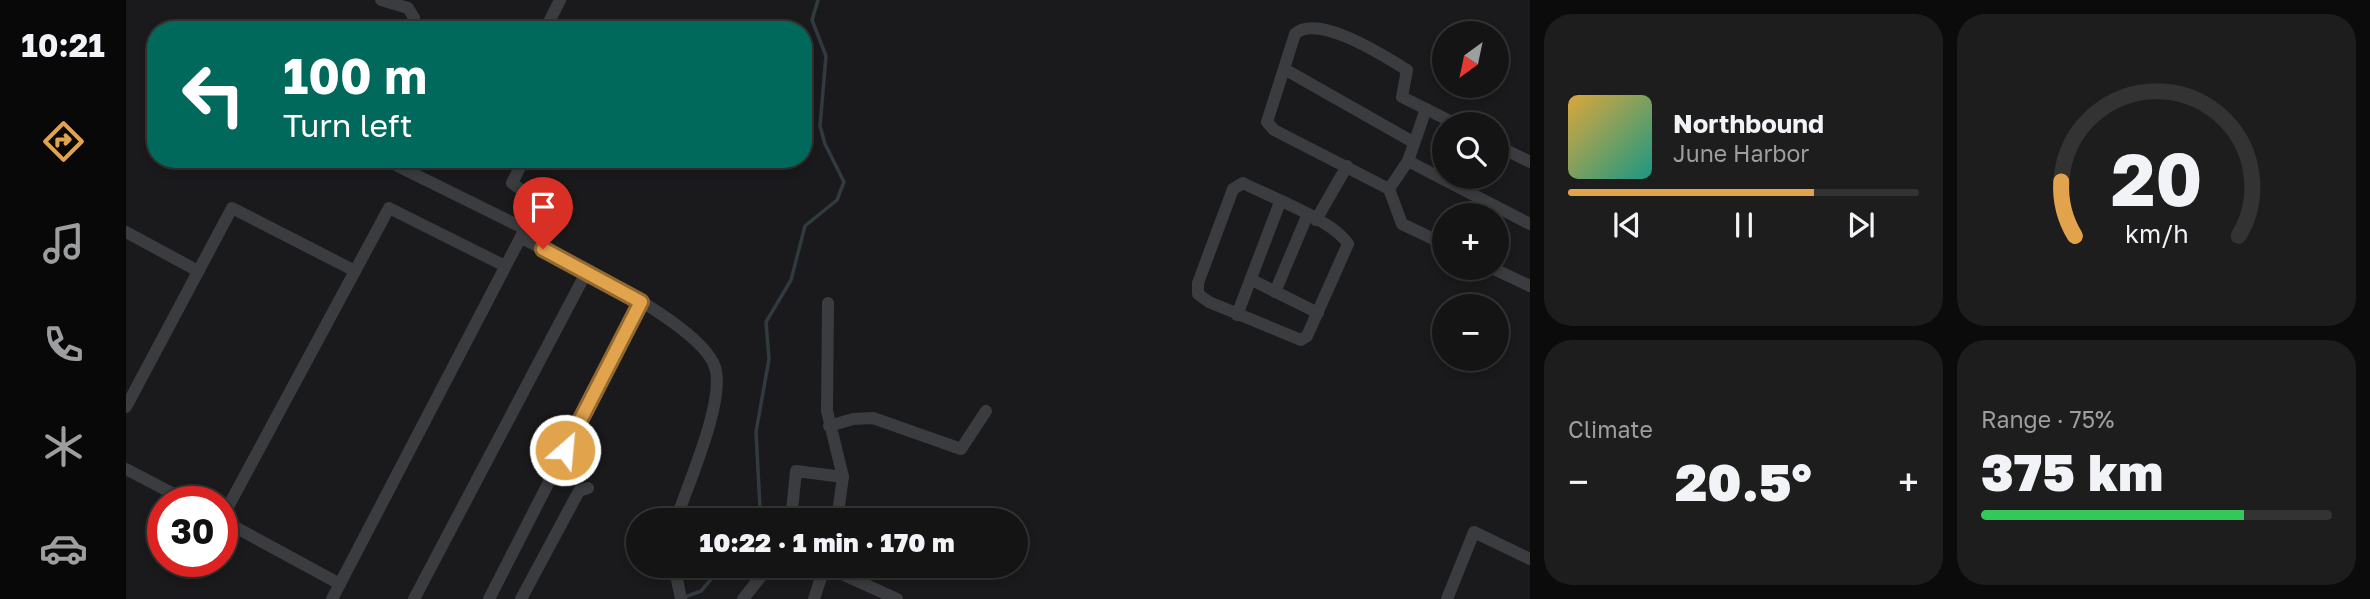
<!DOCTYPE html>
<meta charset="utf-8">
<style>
:root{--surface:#141415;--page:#1d1d1e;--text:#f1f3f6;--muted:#9d9ea0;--line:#333334;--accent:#e1a34c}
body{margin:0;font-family:"Golos Text",sans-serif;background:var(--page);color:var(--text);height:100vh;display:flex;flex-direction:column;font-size:26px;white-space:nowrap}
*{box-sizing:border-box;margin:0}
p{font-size:23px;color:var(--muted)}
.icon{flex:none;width:38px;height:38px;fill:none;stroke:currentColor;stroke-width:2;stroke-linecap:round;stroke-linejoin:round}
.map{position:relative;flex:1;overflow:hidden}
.side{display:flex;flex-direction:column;gap:14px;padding:14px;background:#0b0b0c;width:840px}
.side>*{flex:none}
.guide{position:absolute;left:21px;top:21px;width:665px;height:147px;border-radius:28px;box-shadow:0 4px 10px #0003,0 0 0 2px var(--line);background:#00695c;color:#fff;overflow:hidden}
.needle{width:46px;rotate:213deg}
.fabs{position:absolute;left:1306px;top:21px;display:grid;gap:14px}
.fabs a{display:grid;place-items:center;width:77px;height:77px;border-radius:50%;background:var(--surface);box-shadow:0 4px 10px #0003,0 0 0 2px var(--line);font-size:35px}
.speed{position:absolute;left:21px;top:486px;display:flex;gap:14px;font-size:35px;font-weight:700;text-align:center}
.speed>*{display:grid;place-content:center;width:91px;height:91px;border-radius:50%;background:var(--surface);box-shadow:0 4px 10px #0003,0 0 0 2px var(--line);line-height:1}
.speed .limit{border:10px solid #d22;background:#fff;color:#111}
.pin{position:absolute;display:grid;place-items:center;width:60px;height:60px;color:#fff;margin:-72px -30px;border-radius:50% 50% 50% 0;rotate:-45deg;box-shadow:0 0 7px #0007}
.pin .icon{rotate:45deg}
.me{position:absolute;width:77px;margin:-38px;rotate:27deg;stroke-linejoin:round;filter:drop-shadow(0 0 5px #0008)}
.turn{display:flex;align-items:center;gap:24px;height:147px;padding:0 21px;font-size:32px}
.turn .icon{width:91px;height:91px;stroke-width:2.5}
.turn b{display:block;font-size:49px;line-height:60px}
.big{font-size:52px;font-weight:800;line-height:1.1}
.side .card{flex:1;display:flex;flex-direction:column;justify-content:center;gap:10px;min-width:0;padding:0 24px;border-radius:28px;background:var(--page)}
.side .dial{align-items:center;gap:0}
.dial svg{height:182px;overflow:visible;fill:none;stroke:var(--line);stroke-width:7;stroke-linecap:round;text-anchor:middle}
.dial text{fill:var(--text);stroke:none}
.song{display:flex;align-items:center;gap:21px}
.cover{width:84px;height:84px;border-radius:10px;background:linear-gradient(135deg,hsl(40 70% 55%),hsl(170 70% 35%))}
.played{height:7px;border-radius:4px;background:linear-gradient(90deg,var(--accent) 70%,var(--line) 70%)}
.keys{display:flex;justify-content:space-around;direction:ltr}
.heat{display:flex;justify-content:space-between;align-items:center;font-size:38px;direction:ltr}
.charge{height:10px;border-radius:5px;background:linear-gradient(90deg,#34c759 75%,var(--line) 0)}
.side .tiles{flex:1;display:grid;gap:14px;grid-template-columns:repeat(2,1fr)}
.trip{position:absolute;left:500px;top:508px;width:402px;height:70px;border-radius:35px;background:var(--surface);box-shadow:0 4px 10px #0003,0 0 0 2px var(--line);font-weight:800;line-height:70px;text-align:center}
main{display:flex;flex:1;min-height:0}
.tab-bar{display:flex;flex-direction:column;width:126px;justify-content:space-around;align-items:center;background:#080808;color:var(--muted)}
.tab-bar .icon{width:49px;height:49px}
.tab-bar .active{color:var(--accent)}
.tab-bar b{font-size:32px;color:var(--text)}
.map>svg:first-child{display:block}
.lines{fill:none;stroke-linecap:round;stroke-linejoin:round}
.stream{stroke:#313a3f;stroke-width:3.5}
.minor{stroke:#3b3c40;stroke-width:12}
.route-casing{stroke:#926a31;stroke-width:18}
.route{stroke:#e1a34c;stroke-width:12}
</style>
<main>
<nav class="tab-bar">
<b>10:21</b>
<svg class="icon active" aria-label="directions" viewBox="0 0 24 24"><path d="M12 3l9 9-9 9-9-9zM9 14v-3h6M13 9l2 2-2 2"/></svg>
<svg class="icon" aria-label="music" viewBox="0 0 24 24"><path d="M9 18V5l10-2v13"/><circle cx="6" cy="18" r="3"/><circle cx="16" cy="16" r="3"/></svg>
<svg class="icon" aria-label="phone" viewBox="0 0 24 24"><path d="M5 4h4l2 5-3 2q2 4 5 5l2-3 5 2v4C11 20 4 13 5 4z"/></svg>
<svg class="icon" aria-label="climate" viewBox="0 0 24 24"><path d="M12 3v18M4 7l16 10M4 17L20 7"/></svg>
<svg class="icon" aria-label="car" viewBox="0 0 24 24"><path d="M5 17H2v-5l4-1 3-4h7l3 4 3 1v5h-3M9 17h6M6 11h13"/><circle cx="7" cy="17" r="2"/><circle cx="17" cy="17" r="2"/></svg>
</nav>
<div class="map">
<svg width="1404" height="599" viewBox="0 0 1404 599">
<rect width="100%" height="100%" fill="#1a1a1c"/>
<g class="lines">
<g class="stream">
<path d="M631,520L634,508L630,432L643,359L640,322L665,280L679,226L711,200L718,182L699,144L694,126L700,56L686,20L692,0"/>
<path d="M559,597L575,591L597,565"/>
</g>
<g class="minor">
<path d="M255,0L282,8L288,18L285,30"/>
<path d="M419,30L434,0"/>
<path d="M1160,70L1287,142"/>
<path d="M1330,124L1276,97L1281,70C1258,56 1192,13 1169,34L1141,122L1148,130L1263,189L1282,161L1404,224"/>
<path d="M1370,145L1404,162"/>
<path d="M1282,161L1300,109"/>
<path d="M272,166L399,229"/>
<path d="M1117,183C1144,197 1207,220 1222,244L1181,336L1175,340L1083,302L1072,294V283L1107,189Z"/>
<path d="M1263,189L1276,224L1318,244"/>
<path d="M1190,220L1221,166"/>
<path d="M0,232L72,271"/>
<path d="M395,238C437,259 582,326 590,371C597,406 562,484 550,520"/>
<path d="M1366,268L1404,286"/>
<path d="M1126,280L1192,313"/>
<path d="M1149,292L1181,216"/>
<path d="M702,303L701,411L717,477L711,520"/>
<path d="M1111,315L1154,202"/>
<path d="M0,407L106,208L229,271"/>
<path d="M703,426L727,419L747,418L835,449L860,411"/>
<path d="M0,469L63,502"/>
<path d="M96,518L263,208L379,266"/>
<path d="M96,520L214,584"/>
<path d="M665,520L670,471L717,477"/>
<path d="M548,565L555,599"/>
<path d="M696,565L771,599"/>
<path d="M206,599L399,229L409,200L386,183L398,159"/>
<path d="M288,599L461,271"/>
<path d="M363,599L515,302"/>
<path d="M395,599L453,491L462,488"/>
<path d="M617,599L644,565"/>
<path d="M688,599L699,565"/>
<path d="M1321,599L1348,532L1404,559"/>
</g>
</g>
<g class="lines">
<g class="route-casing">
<path id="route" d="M417,249L515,302L439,450"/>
</g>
<use href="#route" class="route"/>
</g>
</svg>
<div class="fabs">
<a><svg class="needle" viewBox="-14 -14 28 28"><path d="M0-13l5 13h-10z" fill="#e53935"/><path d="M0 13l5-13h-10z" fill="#9d9ea0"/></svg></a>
<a><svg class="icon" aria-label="search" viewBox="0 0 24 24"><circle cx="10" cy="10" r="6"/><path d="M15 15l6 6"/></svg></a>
<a>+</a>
<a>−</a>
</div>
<div class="speed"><div class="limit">30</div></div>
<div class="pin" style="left:417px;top:249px;background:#d93025"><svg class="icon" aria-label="arrive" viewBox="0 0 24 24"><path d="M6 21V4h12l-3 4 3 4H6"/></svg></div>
<svg class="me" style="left:439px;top:450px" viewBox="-20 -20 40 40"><circle r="17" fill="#e1a34c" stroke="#fff" stroke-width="3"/><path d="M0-11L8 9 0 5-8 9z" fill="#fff"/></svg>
<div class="trip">10:22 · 1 min · 170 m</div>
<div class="guide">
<div class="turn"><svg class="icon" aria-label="left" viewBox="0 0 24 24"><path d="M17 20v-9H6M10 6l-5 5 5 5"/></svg><div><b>100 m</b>Turn left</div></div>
</div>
</div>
<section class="side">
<div class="tiles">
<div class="card">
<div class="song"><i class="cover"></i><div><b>Northbound</b><p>June Harbor</p></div></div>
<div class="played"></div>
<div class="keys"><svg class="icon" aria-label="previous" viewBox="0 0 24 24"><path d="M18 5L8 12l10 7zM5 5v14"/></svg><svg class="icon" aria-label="pause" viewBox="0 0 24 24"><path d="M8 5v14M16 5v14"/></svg><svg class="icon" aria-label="next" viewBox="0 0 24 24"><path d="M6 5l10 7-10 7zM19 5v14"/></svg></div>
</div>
<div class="card dial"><svg viewBox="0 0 100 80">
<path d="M14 69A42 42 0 1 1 86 69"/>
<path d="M14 69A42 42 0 0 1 8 45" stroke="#e1a34c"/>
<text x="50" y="56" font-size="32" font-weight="700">20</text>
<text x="50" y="72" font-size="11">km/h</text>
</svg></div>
<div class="card"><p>Climate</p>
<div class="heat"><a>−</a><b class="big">20.5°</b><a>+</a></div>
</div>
<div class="card"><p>Range · 75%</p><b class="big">375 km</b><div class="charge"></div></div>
</div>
</section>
</main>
